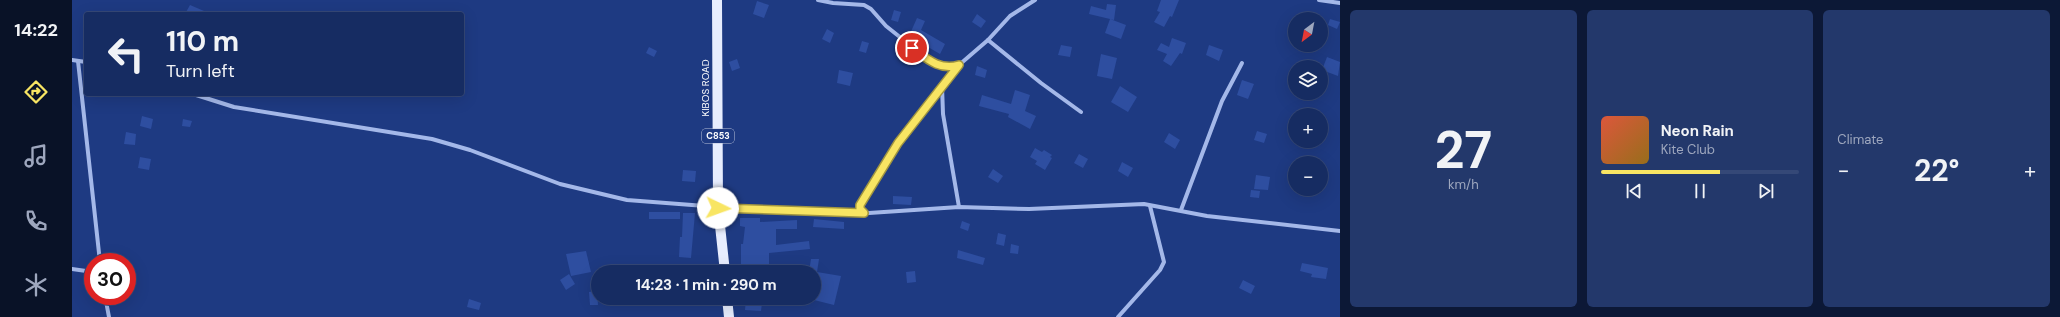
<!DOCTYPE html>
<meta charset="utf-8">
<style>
:root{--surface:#162c62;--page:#23386b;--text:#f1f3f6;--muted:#9ea7be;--line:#354877;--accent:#f8e563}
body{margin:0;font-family:"DM Sans",sans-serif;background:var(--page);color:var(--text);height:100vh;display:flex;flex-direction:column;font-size:15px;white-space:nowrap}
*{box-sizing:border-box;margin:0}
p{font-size:13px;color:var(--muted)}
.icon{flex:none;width:22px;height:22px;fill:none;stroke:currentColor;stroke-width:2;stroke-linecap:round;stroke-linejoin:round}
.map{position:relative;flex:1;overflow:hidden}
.drawer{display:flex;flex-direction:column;gap:10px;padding:10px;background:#0c1836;width:720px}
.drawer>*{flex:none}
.hud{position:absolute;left:12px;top:12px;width:380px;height:84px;border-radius:4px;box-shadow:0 4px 16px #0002,0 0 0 1px var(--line);background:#162c62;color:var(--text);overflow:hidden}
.needle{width:26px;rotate:212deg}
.buttons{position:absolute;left:1216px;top:12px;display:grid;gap:8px}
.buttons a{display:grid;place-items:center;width:40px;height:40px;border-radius:50%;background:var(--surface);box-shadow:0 4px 16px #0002,0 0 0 1px var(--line);font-size:20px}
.speed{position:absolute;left:12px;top:253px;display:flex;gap:8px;font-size:20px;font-weight:700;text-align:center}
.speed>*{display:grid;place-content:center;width:52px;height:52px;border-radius:50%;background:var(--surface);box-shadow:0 4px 16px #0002,0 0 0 1px var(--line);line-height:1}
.speed .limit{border:6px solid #d22;background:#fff;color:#111}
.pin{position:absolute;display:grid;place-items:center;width:34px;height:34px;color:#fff;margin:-17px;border:2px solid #fff;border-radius:50%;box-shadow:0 1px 4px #0007}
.me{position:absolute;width:44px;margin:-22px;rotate:93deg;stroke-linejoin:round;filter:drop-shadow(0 0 3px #0008)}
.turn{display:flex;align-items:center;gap:14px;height:84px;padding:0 16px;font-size:18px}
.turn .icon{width:52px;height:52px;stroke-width:2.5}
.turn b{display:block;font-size:28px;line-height:34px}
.big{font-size:30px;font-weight:700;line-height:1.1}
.drawer .card{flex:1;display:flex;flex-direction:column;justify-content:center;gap:6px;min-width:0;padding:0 14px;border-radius:6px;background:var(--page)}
.drawer .dial{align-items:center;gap:0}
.dial b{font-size:52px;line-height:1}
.song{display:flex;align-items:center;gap:12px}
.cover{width:48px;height:48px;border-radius:6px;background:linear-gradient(135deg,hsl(10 70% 55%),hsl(40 70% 35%))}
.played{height:4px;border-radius:2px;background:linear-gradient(90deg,var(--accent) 60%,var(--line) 60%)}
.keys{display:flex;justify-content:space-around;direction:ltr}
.heat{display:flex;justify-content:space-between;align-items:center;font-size:22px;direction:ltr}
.drawer .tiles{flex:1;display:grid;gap:10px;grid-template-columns:repeat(3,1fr)}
.trip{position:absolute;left:519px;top:265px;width:230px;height:40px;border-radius:20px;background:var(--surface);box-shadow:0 4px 16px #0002,0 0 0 1px var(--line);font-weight:700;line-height:40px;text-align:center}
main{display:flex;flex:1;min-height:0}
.tabs{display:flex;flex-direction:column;width:72px;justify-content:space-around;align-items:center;background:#091227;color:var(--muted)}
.tabs .icon{width:28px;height:28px}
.tabs .current{color:var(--accent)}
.tabs b{font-size:18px;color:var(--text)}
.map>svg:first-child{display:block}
.building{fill:#2e4ea0}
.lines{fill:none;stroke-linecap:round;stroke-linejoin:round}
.minor{stroke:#a4b8e9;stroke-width:4}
.primary{stroke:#e7edfe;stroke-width:10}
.route-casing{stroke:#a19540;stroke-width:10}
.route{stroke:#f8e563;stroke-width:7}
.labels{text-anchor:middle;stroke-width:4;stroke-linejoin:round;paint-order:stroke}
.shield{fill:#1e3a82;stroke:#bcc4da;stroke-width:1}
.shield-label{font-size:9px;font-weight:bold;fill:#fff}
.street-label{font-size:10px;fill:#fff;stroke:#1e3a82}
</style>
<main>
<nav class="tabs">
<b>14:22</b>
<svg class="icon current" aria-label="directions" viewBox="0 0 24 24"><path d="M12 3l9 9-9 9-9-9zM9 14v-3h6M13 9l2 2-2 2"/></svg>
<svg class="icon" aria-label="music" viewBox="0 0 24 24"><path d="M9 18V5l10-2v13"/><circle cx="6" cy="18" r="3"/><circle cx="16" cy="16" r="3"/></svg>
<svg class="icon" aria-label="phone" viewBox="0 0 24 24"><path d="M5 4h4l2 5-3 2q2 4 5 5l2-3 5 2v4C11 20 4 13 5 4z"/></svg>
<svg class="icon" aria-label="climate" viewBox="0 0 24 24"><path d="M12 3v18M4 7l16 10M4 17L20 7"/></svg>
</nav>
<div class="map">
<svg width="1268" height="317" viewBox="0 0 1268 317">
<rect width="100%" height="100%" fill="#1e3a82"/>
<g class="building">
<path d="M1089,0H1107L1100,17L1098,16L1092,27L1082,22L1088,12L1085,11Z"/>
<path d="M685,1L697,5L692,18L681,14Z"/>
<path d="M1035,4L1044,5L1042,20L1038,19L1054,25L1049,39L1033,33L1038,19L1017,14L1019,6L1034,10Z"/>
<path d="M118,5L139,14H113Z"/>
<path d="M822,10L829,12L826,22L819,20Z"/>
<path d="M905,14L914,21L909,28L900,22Z"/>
<path d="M845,18L853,21L849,30L873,44L868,54L837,36Z"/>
<path d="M1258,19L1268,22L1265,29L1256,25Z"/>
<path d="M755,29L762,33L758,43L750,39Z"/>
<path d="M1100,38L1114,43L1110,54L1108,53L1099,66L1091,61L1095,54L1085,50L1089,43L1097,47Z"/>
<path d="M790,41L797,43L794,53L787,51Z"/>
<path d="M989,45L1000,47L998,57L986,55Z"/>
<path d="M1137,45L1151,50L1147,61L1134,55Z"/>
<path d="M577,47L585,51L582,57L574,53Z"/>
<path d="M1029,54L1045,58L1040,79L1025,76Z"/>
<path d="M1255,57L1268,62L1266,76L1250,70Z"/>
<path d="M665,59L668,68L660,71L657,62Z"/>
<path d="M905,66L915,70L913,78L903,75Z"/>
<path d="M767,70L781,73L778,86L765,83Z"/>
<path d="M1170,80L1182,84L1176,99L1165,95Z"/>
<path d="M1048,86L1065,97L1056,112L1039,102Z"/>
<path d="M943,90L958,95L953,111L964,116L958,129L936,117L937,114L907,106L910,95L939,104Z"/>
<path d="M70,116L81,119L79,129L68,126Z"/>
<path d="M111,119L120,121L118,127L110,126Z"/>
<path d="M1185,131L1195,134L1192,143L1182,140Z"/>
<path d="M54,132L64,134L63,145L52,144Z"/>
<path d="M1097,133L1108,140L1103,149L1092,142Z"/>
<path d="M963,148L970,152L972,150L980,155L978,157L980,158L973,170L963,164L965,161L958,157Z"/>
<path d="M1007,154L1016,159L1011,168L1002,163Z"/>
<path d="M68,157L79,159L77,170L66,168Z"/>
<path d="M1050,162L1061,168L1056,177L1046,171Z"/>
<path d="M921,169L931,176L926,183L916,177Z"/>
<path d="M611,170L624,171L623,182L610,181Z"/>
<path d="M1184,175L1198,177L1196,190L1182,189Z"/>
<path d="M1179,190L1188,191L1187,198L1178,197Z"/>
<path d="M821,196L840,197L839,205L821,204Z"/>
<rect x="577" y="212" width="31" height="7"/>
<path d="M611,213H623L619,258L607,257L608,237H610Z"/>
<path d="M668,218H688V222L725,220V229H704V245L737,241L738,249L697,253V267H680V272H669V244H671L673,227L668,226Z"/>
<path d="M742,219L772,222V229L741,227Z"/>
<path d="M890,221L898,224L896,231L888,228Z"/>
<path d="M926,233L934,235L932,246L924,244Z"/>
<path d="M939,244L947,246L946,254L938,253Z"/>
<path d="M886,250L913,258L911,265L885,258Z"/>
<path d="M514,251L519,272L499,276L494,254Z"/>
<path d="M739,259H747L745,272L769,276L762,305L742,300V272H737Z"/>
<path d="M1230,263L1256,268L1254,279L1239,277L1240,274L1228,271Z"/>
<path d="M843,271L844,282L835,283L834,272Z"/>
<path d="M497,274L503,284L494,290L488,280Z"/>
<path d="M1171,280L1183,286L1179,294L1167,288Z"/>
<path d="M525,291L526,305H518L517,292Z"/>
<path d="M674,298H685V303H690L689,311L673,310Z"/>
<path d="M397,299L409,303L407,310L395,307Z"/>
</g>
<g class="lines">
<g class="minor">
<path d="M746,0L761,3L792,5L799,9L814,26L858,61L874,67L886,65"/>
<path d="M963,0L938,16L916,40L887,65L826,143L791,199L787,208L790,212L797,213L887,207L957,209L1072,204L1135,216L1268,231"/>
<path d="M1247,0L1268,3"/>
<path d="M916,40L969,83L1009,112"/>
<path d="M0,60L14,62"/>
<path d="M6,61L28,262"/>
<path d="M870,86L871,114L887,207"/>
<path d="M121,94L162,107L360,139L398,150L488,184L555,200L646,207L791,213"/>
<path d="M1109,210L1150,101L1170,63"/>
<path d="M0,269L21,272"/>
<path d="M33,296L37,317"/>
<path d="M1046,317L1088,270L1092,262L1078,206"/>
</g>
<g class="primary">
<path d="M645,0L646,207L653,272"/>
<path d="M655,298L657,317"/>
</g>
</g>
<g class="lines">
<g class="route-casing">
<path id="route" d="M646,208L792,213L788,209V205L826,143L887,65C868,71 855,59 840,48"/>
</g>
<use href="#route" class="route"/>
</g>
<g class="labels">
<rect class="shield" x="630" y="129" width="32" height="14" rx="3"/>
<g class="shield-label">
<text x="646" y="139">C853</text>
</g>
<g class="street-label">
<text transform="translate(633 88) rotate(-90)" y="4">KIBOS ROAD</text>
</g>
</g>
</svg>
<div class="buttons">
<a><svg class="needle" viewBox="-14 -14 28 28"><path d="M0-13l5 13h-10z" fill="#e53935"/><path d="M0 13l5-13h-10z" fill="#9ea7be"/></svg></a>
<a><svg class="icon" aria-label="layers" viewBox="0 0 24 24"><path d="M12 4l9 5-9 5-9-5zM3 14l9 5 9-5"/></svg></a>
<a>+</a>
<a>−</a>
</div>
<div class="speed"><div class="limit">30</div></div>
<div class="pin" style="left:840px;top:48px;background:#d93025"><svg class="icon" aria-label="arrive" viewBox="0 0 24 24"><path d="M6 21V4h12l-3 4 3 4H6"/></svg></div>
<svg class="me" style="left:646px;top:208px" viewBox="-20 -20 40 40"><circle r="19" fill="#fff"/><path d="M0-13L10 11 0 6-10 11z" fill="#f8e563"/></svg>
<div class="trip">14:23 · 1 min · 290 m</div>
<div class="hud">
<div class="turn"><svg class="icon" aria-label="left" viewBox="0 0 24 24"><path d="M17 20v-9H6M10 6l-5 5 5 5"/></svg><div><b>110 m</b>Turn left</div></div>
</div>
</div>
<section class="drawer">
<div class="tiles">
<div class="card dial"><b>27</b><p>km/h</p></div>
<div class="card">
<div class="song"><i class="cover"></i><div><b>Neon Rain</b><p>Kite Club</p></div></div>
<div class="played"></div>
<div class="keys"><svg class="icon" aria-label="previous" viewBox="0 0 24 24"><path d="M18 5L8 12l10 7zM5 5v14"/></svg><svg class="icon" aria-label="pause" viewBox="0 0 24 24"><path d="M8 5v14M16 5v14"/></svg><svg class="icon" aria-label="next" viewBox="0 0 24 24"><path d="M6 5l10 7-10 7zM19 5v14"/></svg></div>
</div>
<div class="card"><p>Climate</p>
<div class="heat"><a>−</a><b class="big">22°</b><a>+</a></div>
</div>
</div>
</section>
</main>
